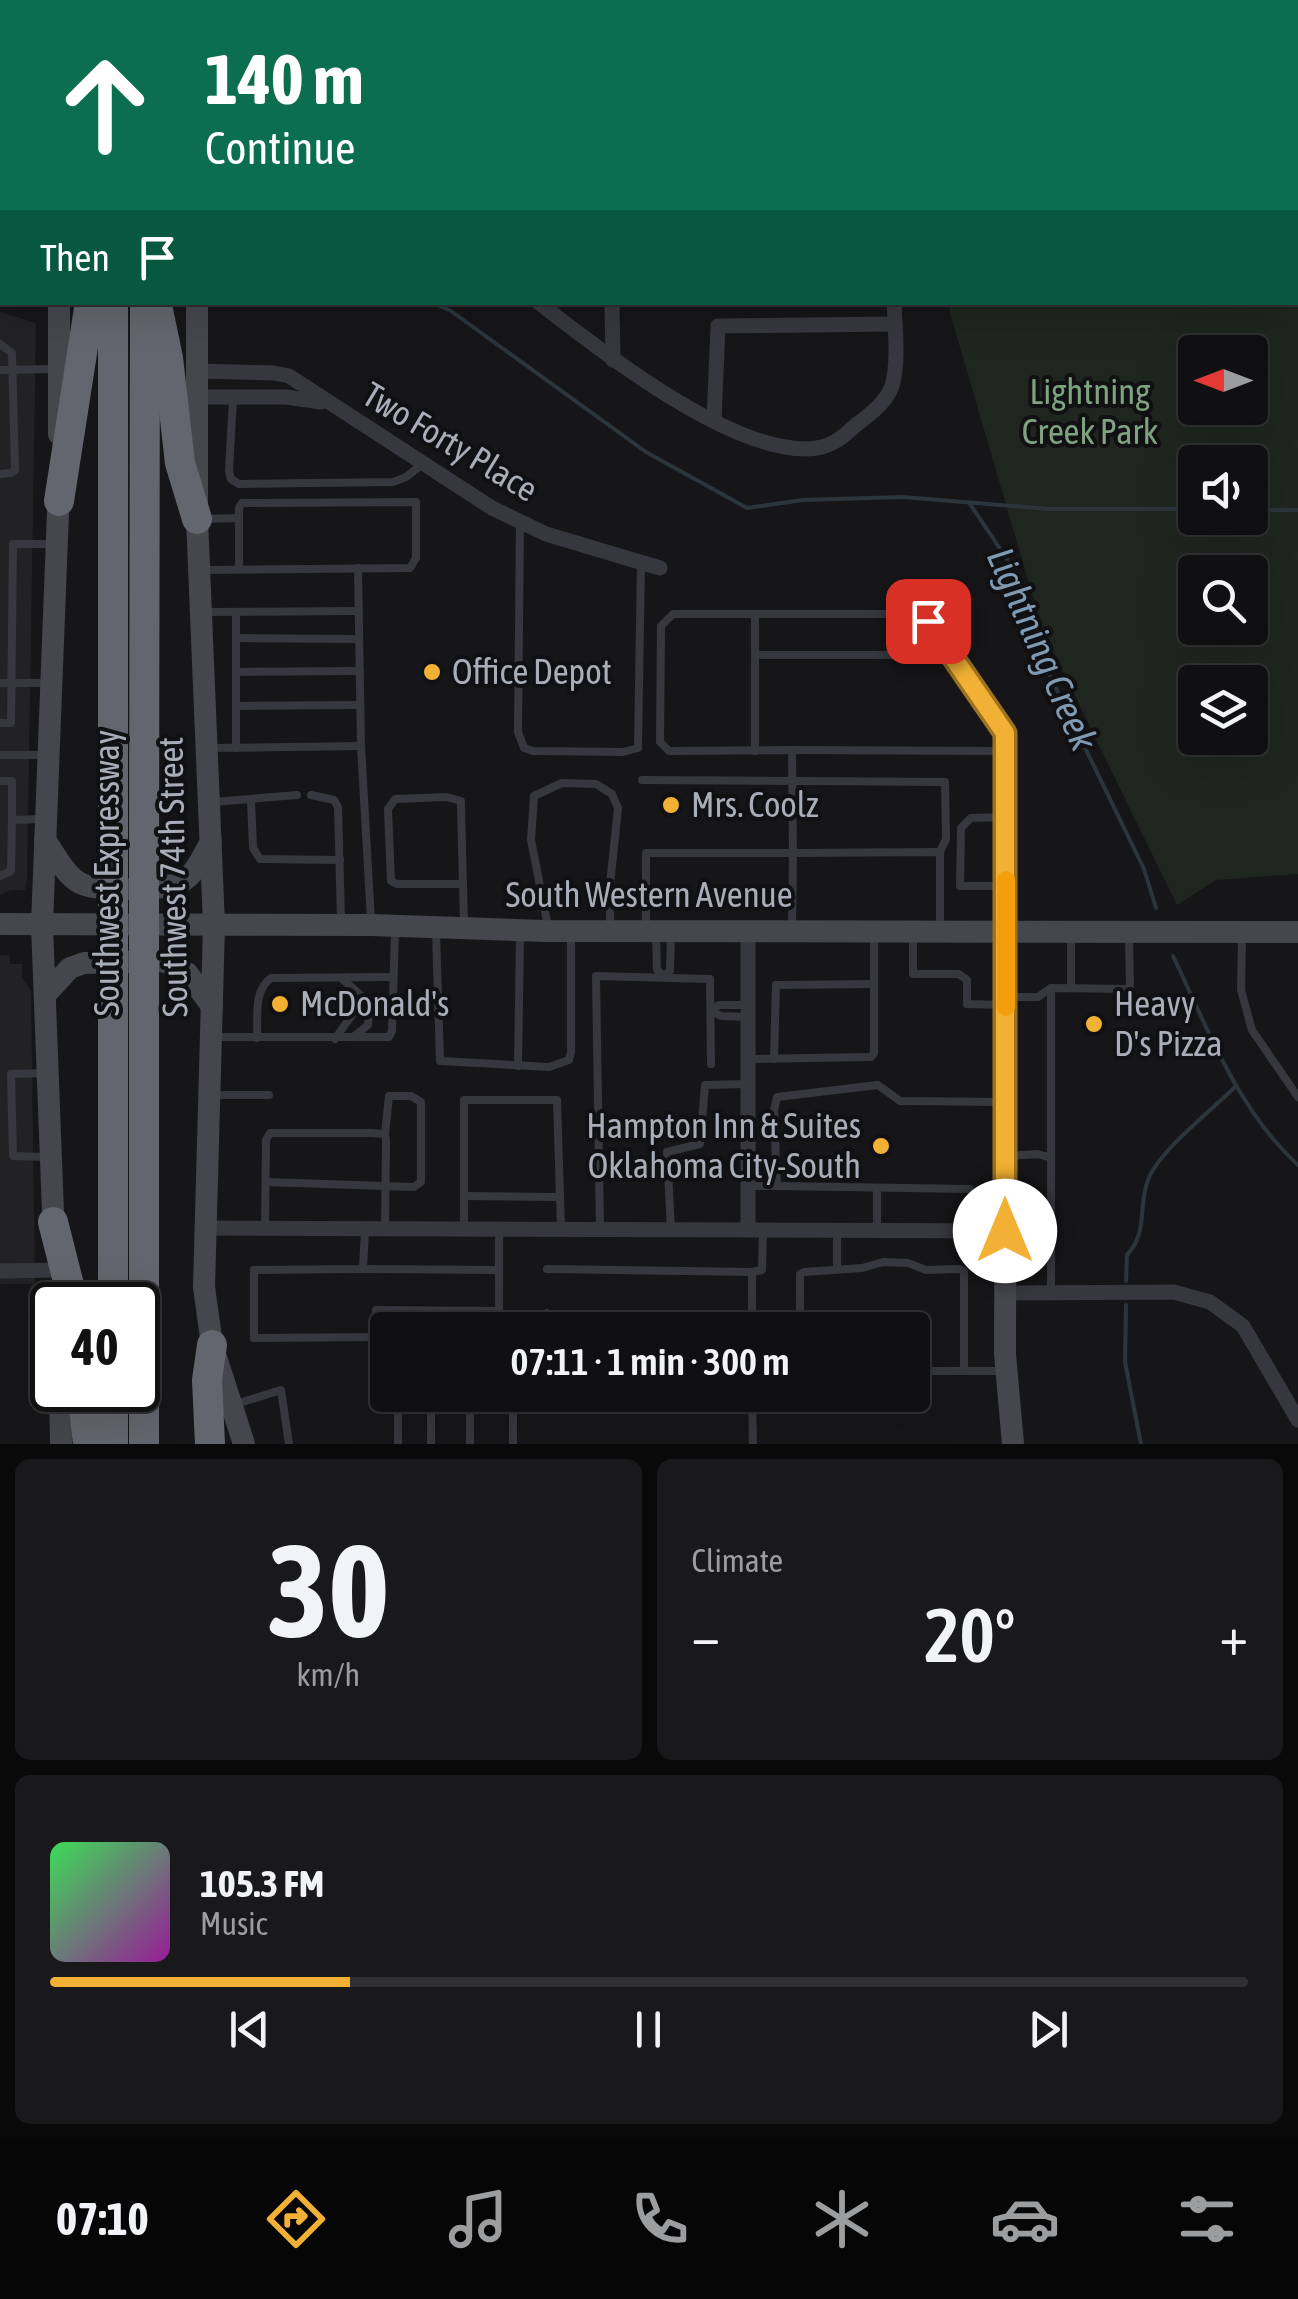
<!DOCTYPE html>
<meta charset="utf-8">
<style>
:root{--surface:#101012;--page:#19191b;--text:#f1f3f6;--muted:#9c9d9f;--line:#303032;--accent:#f2b134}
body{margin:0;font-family:"Asap Condensed",sans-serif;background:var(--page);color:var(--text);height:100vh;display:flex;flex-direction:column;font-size:38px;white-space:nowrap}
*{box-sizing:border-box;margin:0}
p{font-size:32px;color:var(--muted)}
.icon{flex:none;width:55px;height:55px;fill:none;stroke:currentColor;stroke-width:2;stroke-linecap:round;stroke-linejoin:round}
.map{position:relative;height:1444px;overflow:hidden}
.side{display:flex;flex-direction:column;gap:15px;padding:15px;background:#09090a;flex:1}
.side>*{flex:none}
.guide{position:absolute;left:0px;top:0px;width:1300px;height:305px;box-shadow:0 10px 40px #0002,0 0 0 2px var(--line);background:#0b6e4f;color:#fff;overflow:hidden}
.needle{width:65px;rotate:270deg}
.controls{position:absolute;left:1178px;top:335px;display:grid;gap:20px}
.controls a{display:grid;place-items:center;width:90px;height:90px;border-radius:10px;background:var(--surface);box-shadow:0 10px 40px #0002,0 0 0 2px var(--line);font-size:50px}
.speed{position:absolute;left:30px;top:1282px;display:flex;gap:20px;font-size:50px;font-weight:700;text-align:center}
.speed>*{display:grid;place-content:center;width:130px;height:130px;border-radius:50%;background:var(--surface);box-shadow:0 10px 40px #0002,0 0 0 2px var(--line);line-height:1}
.speed .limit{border:5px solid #111;border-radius:15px;background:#fff;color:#111}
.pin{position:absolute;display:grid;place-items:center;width:85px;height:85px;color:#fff;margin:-42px;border-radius:20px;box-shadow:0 5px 15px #0006}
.me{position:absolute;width:110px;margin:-55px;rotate:0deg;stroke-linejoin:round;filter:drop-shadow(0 0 8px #0008)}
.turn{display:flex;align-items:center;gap:35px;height:210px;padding:0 40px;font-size:45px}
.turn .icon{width:130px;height:130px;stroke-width:2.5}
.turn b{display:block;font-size:70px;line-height:85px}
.then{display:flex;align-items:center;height:95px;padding:0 40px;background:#0003;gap:20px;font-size:38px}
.big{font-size:75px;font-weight:600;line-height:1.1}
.side .card{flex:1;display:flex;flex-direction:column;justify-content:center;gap:15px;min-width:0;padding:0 35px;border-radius:15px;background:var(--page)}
.side .dial{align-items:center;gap:0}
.dial b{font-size:130px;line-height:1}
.song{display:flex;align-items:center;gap:30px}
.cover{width:120px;height:120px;border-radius:15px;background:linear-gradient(135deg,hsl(130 70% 55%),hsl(300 70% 35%))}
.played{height:10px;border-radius:5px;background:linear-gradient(90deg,var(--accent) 25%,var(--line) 25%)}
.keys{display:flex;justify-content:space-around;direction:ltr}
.heat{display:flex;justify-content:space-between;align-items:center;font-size:55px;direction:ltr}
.side .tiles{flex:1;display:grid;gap:15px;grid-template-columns:1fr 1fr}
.card:last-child{grid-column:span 2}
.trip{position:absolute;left:370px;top:1312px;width:560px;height:100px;border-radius:10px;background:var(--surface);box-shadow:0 10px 40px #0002,0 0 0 2px var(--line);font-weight:600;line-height:100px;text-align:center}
.tabs{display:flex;height:160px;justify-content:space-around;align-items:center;background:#060607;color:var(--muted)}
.tabs .icon{width:70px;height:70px}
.tabs .current{color:var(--accent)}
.tabs b{font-size:45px;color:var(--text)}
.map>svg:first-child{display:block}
.built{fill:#222225}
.green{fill:#1e261f;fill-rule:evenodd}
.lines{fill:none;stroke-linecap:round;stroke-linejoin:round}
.stream{stroke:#2c353c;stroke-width:4}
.lane{stroke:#37383d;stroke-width:8}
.street{stroke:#37383d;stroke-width:15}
.secondary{stroke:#45474d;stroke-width:22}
.highway{stroke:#63666e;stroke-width:30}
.highway-bridge{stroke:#63666e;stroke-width:30}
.route-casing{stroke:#9d7322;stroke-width:25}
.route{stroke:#f2b134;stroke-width:18}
.slow{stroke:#f59e0b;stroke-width:18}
.poi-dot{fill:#f2b134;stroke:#111113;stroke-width:4}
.labels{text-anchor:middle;stroke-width:8;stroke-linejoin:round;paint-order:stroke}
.park-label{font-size:35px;fill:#7fa381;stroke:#111113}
.street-label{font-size:35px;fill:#a8adb8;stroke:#111113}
.poi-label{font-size:35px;fill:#a8adb8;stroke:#111113;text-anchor:start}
.water-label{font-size:38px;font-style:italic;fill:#7f9bb3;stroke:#111113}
</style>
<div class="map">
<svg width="1298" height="1444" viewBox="0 0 1298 1444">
<rect width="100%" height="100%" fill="#161618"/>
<g class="built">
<path d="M0,312L36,323L27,880L25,890H11L0,895Z"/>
<path d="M0,955H9L10,964H22V977L31,991L35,1284H0Z"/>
</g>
<path class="green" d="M1298,111V874L1216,880L1177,905L1043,631L950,313V303L1298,302ZM1250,352V408H1195V352ZM1195,462H1250V518H1195ZM1195,572H1250V628H1195ZM1195,682H1250V738H1195Z"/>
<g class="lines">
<g class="stream">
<path d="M0,284L2,285"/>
<path d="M431,302L451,311L646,452L747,508L803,500L903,497L1050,509H1195"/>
<path d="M970,504L1009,562L1037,649L1144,869L1156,908"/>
<path d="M1250,510H1298"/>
<path d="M1173,956C1208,1029 1237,1109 1298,1165"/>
<path d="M1126,1281L1127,1255C1148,1233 1138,1206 1148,1180C1158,1152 1212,1110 1235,1087"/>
<path d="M1126,1305L1125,1362L1141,1444"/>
</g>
<g class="lane">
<path d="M296,0V2"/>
<path d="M408,0V2"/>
<path d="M645,0V2"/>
<path d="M856,0V2"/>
<path d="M1222,0V2"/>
<path d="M0,2H14"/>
<path d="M500,2H618"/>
<path d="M675,2L682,0"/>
<path d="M0,45H2"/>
<path d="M0,344L12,353L15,470L11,473L0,474"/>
<path d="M0,370L54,369"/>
<path d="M233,398L229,471L231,479L239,484L393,482L406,477L424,463"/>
<path d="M201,519L239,518"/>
<path d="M520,521L518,732L524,748L533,751L623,752L638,748L641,562"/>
<path d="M358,568L361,746L371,921"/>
<path d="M203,570L410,568L416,558V502L242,503L239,508V568"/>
<path d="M203,612L359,611"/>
<path d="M236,612V748"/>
<path d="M755,614V751"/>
<path d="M236,638L359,639"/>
<path d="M755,655H950"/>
<path d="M236,672L360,671"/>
<path d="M0,683H47"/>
<path d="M236,706L360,705"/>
<path d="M0,723H11L13,544H53"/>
<path d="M210,748L361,746"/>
<path d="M792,750L1006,751"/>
<path d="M0,755H44"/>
<path d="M642,780L945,782L946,839L940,852"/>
<path d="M0,781H12V820"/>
<path d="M311,795L334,800L338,807L341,920"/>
<path d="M251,800L253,848L260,859L340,860"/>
<path d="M213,802L297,795"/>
<path d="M1006,817L971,818L961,828L960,886H1006"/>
<path d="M0,876L11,871L12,820L42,819"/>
<path d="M463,884H397L391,881L388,809L395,799L447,797L461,801V807L464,924"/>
<path d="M792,926L793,853L940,852V928"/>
<path d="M548,927L531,840L534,796L562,783L596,784L612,794L618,808L610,885V927"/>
<path d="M646,927V853H793L792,750L669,751L660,742L661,626L673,614H913L928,621L1005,733L1006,930"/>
<path d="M436,932L440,1061L549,1067L569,1060L571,1052V935"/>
<path d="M1071,933V988"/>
<path d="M656,936L657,969L663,977L670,971L671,932"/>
<path d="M913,937V974H959L967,980V1004L1001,1005"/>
<path d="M1242,937L1241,990L1252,1030L1298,1097"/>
<path d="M1008,997H1038L1051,988"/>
<path d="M711,1011L719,1005H748"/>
<path d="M711,1011L721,1016L748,1017"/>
<path d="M215,1037H389L392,1031L395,931"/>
<path d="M353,1037L368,1025L369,1010L364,998"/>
<path d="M257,1038C258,1018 253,991 271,978L393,977"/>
<path d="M335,1039L364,998L341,978"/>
<path d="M748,1059L871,1057L874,1053V936"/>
<path d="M774,1059L776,985L874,984"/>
<path d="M518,1066L520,936"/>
<path d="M46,1073L11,1074L13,1156L47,1157"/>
<path d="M213,1095H269"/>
<path d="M1006,1156L1038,1154L1051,1158"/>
<path d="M266,1182L414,1187L421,1182V1102L411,1096H389L385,1134"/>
<path d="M748,1186H777L774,1110L777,1097L878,1085L900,1101L1001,1102"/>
<path d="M777,1186L970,1189"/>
<path d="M464,1196L560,1197"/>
<path d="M265,1228L266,1140L270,1133H371L385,1134L386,1141L385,1229"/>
<path d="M600,1228L596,976L710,979L711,1064"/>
<path d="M365,1229L363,1269L254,1270V1338L388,1337"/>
<path d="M464,1229V1100H557L561,1229"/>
<path d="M671,1229L667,1152L700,1144L705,1085L746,1084"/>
<path d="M499,1230V1330"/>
<path d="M877,1230V1190"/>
<path d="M363,1269L499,1270"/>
<path d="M547,1269L752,1272"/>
<path d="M837,1269V1230"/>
<path d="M1051,1293V988L1130,989L1129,936"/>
<path d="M547,1313L567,1330"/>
<path d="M752,1330V1272L762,1270L763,1229"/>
<path d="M800,1330V1274L804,1272L862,1268L883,1262L908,1263L926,1270L960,1269L964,1271V1371"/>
<path d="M376,1337V1310L499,1311"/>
<path d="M912,1371H1001"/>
<path d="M398,1395V1444"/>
<path d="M431,1395V1444"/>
<path d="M470,1395V1444"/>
<path d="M752,1395L753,1444"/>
<path d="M547,1400L554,1395"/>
<path d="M233,1405L281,1390L289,1444"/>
<path d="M513,1444V1395"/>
</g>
<g class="street">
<path d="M923,2V0"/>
<path d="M538,302C598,349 739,460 817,448C834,445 844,436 856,425C869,415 886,403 892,386C899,362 895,328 894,302"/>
<path d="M612,302L613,360"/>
<path d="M197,371L274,373L289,376L492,508L546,534L660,568"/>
<path d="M197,397H286L321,402"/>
<path d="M714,421L718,326L895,324"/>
<path d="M748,931V1229"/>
<path d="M203,1228L1005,1231"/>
<path d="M0,1271L56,1270"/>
<path d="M1005,1293L1174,1292L1210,1302L1243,1326L1298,1420"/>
</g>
<g class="secondary">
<path d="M58,0V2"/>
<path d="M197,2V0"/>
<path d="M59,302V434"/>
<path d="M197,302V519L214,925L204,1287L212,1345L244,1444"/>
<path d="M45,840C55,854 65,875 80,883C96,892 168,891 183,881C196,873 203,855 211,842"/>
<path d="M0,924L371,925L544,931L1298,932"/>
<path d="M1006,932L1005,1354L1013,1444"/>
<path d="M45,995L70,968L84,963L164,961L187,973L212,1006"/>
<path d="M54,1238L42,925L59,486"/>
<path d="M60,1390L61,1444"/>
</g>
<g class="highway">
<path d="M113,0V2"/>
<path d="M144,0V2"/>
<path d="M113,302V862"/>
<path d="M157,305L168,358L180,463L197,519"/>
<path d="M59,501L90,302"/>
<path d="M144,863L145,302"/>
<path d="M53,1222L74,1305"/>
<path d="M113,1305V988"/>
<path d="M82,1390L88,1444"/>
<path d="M113,1444V1390"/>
<path d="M144,1444V989"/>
<path d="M210,1444L207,1380L212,1345"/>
</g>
<g class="highway-bridge">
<path d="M144,863V989"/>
<path d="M113,988V862"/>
</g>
</g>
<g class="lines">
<g class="route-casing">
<path id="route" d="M928,621L1005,733V1231"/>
</g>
<use href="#route" class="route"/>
<path class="slow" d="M1006,880V1007"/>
</g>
<g class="poi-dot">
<circle cx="432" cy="672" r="10"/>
<circle cx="671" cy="805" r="10"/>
<circle cx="280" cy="1004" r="10"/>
<circle cx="1094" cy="1024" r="10"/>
<circle cx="881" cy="1146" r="10"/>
</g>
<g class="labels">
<g class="park-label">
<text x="1090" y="404">Lightning<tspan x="1090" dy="40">Creek Park</tspan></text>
</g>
<g class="street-label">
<text transform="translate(450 442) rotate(31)" y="12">Two Forty Place</text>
<text transform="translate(107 873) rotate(-90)" y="12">Southwest Expressway</text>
<text transform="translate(173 877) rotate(-91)" y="12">Southwest 74th Street</text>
<text x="649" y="907">South Western Avenue</text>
</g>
<g class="poi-label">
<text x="452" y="684">Office Depot</text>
<text x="691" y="817">Mrs. Coolz</text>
<text x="300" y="1016">McDonald's</text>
<text x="1114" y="1016">Heavy<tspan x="1114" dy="40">D's Pizza</tspan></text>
<text x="861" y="1138" text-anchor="end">Hampton Inn &amp; Suites<tspan x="861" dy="40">Oklahoma City-South</tspan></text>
</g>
<g class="water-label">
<text transform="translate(1042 649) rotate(66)" y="13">Lightning Creek</text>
</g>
</g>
</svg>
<div class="controls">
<a><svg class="needle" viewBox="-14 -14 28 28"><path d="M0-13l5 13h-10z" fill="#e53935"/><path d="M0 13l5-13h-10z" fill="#9c9d9f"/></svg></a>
<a><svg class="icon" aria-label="sound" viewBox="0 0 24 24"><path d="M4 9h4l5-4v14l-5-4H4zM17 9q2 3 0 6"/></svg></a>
<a><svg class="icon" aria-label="search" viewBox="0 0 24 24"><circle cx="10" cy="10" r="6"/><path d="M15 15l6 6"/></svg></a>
<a><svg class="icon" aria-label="layers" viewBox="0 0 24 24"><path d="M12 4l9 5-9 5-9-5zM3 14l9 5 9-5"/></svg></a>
</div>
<div class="speed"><div class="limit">40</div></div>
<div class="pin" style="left:928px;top:621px;background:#d93025"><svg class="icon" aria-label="arrive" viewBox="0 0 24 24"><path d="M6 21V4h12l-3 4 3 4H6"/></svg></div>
<svg class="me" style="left:1005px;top:1231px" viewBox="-20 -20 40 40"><circle r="19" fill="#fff"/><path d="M0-13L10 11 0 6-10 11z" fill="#f2b134"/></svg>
<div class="trip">07:11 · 1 min · 300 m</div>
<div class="guide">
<div class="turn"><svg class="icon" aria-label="ahead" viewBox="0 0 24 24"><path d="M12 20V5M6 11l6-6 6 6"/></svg><div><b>140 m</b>Continue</div></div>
<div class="then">Then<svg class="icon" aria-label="arrive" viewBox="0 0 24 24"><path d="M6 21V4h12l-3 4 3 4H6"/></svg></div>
</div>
</div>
<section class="side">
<div class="tiles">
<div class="card dial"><b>30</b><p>km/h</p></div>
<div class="card"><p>Climate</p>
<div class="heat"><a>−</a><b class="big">20°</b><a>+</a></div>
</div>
<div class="card">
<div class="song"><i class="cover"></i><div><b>105.3 FM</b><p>Music</p></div></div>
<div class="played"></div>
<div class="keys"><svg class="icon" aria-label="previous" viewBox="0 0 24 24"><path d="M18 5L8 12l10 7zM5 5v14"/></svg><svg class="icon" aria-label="pause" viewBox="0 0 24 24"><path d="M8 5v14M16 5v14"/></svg><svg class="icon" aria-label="next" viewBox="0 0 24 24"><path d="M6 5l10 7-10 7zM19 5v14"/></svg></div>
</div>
</div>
</section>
<nav class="tabs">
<b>07:10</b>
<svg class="icon current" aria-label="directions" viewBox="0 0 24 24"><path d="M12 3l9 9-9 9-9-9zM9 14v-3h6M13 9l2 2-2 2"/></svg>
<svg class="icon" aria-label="music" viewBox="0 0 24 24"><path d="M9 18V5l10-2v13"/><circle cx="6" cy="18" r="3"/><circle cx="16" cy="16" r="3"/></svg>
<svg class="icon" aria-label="phone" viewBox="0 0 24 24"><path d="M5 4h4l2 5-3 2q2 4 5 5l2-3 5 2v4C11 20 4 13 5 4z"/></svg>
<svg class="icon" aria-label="climate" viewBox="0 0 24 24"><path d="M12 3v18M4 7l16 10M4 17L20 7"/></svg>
<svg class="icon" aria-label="car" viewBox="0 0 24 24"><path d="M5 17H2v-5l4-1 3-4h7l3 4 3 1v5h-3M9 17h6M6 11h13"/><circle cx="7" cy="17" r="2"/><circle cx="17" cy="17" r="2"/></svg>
<svg class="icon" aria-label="filters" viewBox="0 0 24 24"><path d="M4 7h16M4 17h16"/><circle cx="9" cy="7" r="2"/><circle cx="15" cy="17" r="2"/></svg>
</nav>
